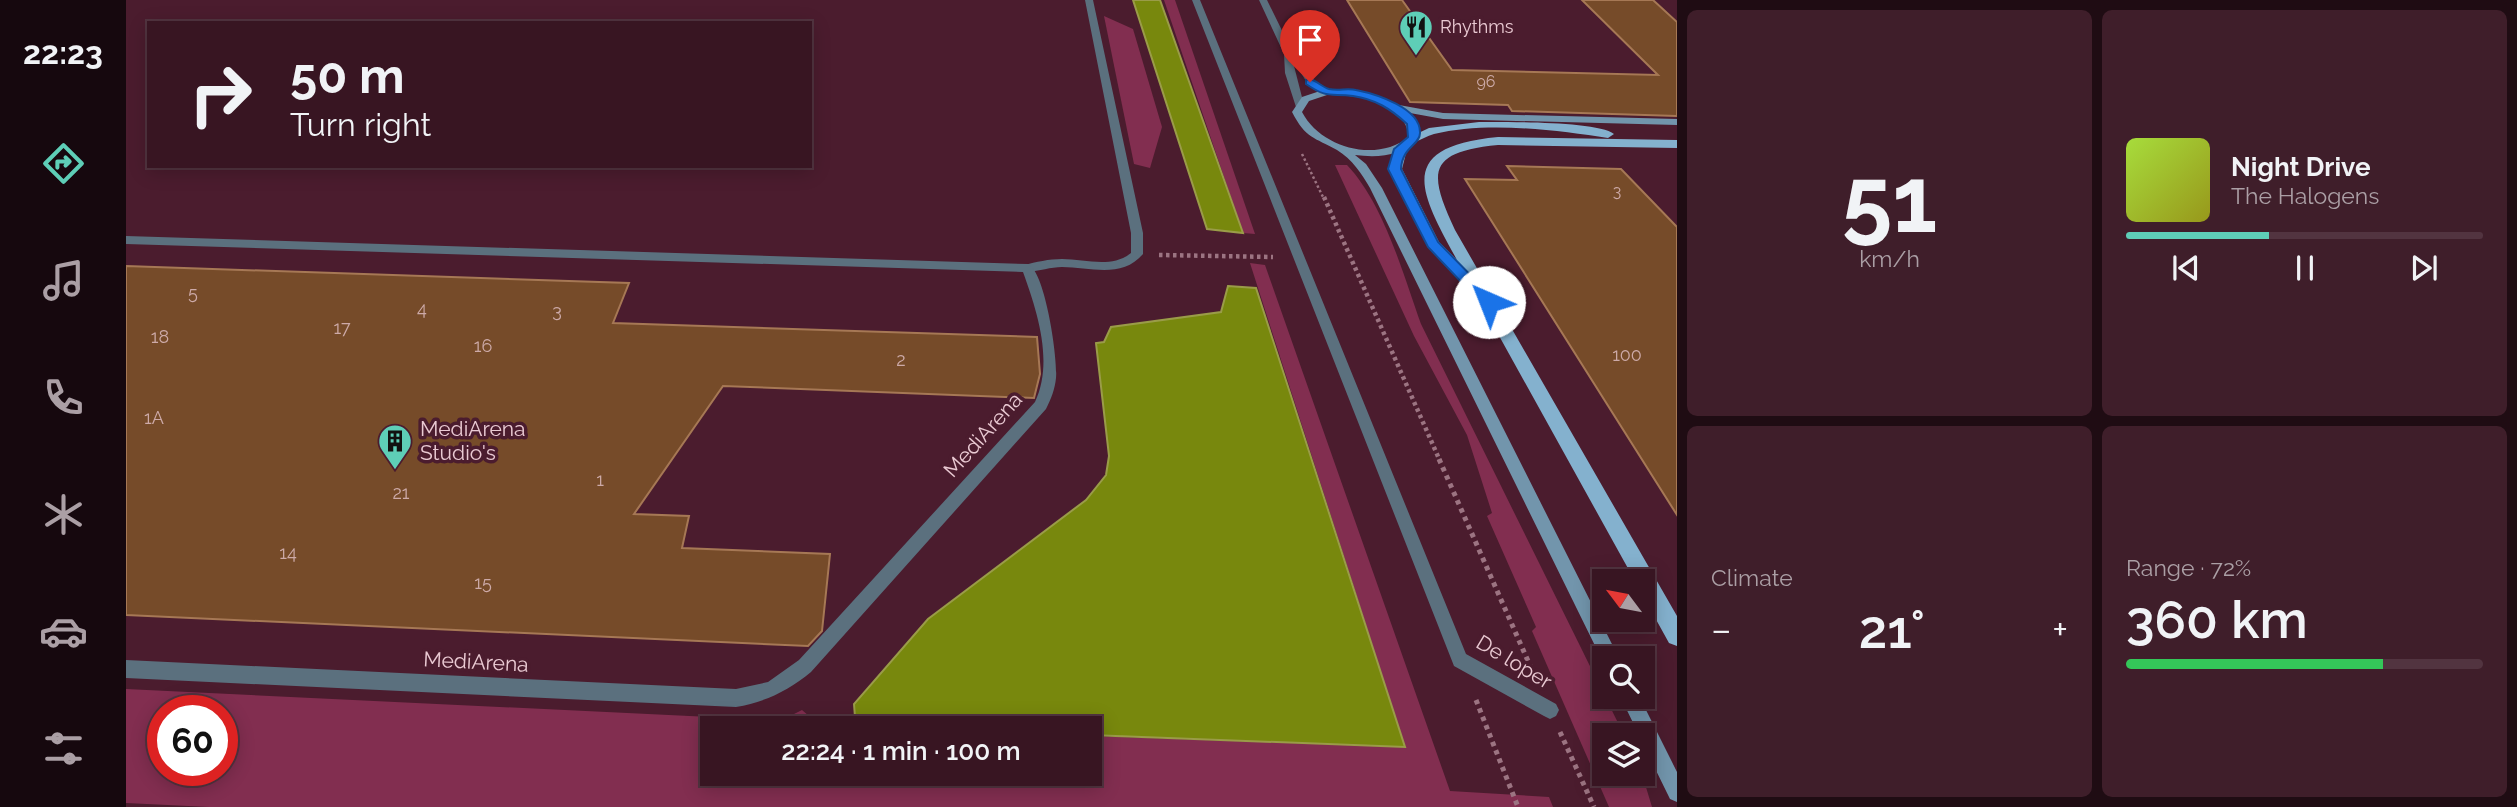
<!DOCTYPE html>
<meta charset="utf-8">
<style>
:root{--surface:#381522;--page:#3f1e2a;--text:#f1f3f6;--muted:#ab9fa5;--line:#523440;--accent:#5eceb7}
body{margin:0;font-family:Raleway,sans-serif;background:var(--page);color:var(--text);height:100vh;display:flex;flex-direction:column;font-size:26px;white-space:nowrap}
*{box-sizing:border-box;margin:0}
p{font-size:23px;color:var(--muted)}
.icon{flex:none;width:38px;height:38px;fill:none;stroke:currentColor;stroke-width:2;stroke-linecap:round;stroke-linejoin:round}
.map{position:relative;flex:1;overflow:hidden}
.drawer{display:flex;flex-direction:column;gap:10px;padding:10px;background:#1f0c13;width:840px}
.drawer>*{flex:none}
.hud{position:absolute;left:21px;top:21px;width:665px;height:147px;border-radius:0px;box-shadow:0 4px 18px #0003,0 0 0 2px var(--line);background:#381522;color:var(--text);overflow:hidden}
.needle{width:46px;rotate:302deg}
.buttons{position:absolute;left:1466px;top:569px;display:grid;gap:14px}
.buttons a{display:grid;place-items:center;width:63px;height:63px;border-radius:0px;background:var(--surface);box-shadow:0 4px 18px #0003,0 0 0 2px var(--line);font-size:35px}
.speed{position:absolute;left:21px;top:695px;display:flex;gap:14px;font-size:35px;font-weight:700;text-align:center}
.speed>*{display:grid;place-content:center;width:91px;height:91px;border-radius:50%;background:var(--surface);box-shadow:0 4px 18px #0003,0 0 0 2px var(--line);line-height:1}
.speed .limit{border:10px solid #d22;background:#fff;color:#111}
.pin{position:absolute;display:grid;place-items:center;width:60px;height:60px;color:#fff;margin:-72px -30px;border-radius:50% 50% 50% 0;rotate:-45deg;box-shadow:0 0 7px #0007}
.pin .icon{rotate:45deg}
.me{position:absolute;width:77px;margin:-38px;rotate:316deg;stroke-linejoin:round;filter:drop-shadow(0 0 5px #0008)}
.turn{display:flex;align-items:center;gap:24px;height:147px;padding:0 28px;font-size:32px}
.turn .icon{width:91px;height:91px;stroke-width:2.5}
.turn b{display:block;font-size:49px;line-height:60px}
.big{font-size:52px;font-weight:600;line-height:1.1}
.drawer .card{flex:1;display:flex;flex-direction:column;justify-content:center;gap:10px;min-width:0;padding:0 24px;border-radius:10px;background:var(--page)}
.drawer .dial{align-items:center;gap:0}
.dial b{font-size:91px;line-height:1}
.song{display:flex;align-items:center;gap:21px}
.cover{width:84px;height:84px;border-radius:10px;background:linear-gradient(135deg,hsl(80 70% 55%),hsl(60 70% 35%))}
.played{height:7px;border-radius:4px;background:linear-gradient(90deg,var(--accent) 40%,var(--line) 40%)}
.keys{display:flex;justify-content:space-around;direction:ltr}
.heat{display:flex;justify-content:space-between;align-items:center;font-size:38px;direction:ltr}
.charge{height:10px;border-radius:5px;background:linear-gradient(90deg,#34c759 72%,var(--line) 0)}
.drawer .tiles{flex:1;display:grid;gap:10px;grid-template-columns:repeat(2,1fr)}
.trip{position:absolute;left:574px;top:716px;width:402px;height:70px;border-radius:0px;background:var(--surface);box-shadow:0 4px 18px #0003,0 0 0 2px var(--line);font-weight:600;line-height:70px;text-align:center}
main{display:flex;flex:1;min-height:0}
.dock{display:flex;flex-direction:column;width:126px;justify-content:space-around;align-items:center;background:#16080e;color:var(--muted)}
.dock .icon{width:49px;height:49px}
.dock .current{color:var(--accent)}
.dock b{font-size:32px;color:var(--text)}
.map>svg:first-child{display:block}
.green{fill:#822e50;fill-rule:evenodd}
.water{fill:#78880d;stroke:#9a9c48;stroke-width:2}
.building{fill:#764b29;stroke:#a67855;stroke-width:2}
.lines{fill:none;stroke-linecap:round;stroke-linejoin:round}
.path-far2{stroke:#9c7482;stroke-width:2.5;stroke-dasharray:2.5 2.5;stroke-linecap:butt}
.path-far1{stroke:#9c7482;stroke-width:4.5;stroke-dasharray:3.5 3.5;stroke-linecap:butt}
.path{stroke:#9c7482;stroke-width:5;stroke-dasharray:4.5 4.5;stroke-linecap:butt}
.service{fill:#5b707e;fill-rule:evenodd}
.pedestrian{fill:#5b707e;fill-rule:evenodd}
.minor{fill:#5b707e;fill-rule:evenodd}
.secondary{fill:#7295ac;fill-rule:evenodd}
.primary{fill:#84b1ce;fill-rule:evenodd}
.route{fill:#1a73e8;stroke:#114b97;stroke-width:2}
.labels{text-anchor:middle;stroke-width:7;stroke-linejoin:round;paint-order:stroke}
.far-number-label{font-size:16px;fill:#cdaaa8}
.far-poi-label{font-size:18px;fill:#eacad3;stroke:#4b1c2e;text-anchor:start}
.number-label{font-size:18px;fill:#cdaaa8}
.poi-label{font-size:21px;fill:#eacad3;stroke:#4b1c2e;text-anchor:start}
.street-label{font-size:21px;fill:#eacad3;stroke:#4b1c2e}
</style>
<main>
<nav class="dock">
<b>22:23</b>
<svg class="icon current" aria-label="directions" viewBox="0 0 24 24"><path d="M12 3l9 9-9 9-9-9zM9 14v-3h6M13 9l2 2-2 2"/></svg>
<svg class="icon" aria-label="music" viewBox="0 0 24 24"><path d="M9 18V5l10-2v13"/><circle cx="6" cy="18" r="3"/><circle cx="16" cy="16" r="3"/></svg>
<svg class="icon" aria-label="phone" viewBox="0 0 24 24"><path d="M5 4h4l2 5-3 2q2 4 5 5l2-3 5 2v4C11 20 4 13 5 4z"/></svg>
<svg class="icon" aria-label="climate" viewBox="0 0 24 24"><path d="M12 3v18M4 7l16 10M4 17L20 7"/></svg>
<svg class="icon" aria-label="car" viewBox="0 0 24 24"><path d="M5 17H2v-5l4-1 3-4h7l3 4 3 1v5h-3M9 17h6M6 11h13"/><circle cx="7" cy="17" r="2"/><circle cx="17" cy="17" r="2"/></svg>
<svg class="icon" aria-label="filters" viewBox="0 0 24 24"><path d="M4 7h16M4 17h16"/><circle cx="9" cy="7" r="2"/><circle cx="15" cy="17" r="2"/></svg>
</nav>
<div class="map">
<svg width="1551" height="807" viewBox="0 0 1551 807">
<rect width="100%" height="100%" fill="#4b1c2e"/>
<g class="green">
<path d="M1038,0H1049L1129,234L1117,233Z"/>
<path d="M978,16L1007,29L1036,127L1024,168L1008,164Z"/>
<path d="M1209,165H1221C1258,204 1277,274 1295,324L1498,735H1479V774H1516L1526,807H1483L1406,631L1410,627L1361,516L1366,513L1341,435L1288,336Z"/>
<path d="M1124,263L1139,265L1324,791L1423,797L1427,807H83L0,803V689L605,718L603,728H586V774H964V736L1279,747ZM37,710H96V770H37Z"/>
<path d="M676,710L697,728H626L652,722Z"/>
</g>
<g class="water">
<path d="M1007,0H1034L1117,233L1081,229Z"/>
<path d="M1102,286L1130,288L1279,747L964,735V728L735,726L729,717L728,704L802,619L960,500L980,475L983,456L970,343L978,342L985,327L1095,312Z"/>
</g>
<g class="building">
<path d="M1221,0H1276L1326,70L1532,75L1456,0H1527L1551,22V116L1386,111L1382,105L1284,102Z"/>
<path d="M1381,166L1495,169L1551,227V515L1339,179L1391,180Z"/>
<path d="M0,266L503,283L487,323L911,337L914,374L908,398L597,386L508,514L563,516L556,548L704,554L696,631L682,646L0,615Z"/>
</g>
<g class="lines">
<path class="path-far2" d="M1176,154L1198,199"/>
<g class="path-far1">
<path d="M1198,197L1314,461"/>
<path d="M1033,255L1147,257"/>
</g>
<g class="path">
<path d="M1313,459L1406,670"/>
<path d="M1350,700L1392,807"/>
<path d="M1434,732L1468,807"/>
</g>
<g class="service">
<path d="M959,0H967L1017,233V254C996,279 964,267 936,267C925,267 913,271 902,272L896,268L898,265C910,262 923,259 936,259C959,259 985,269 1005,253V233Z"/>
<path d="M1133,0H1141L1167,53L1176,60L1188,80L1203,90V94C1183,95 1178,74 1167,62L1178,105L1170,107L1159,73L1158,54Z"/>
</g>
<path class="pedestrian" d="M1066,0H1074L1340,654L1430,704L1433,710L1430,716L1424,719L1418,716L1328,666Z"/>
<path class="minor" d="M0,236L902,264C919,271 932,358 930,378C929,389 925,399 920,409L685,672C662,691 639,702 610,707L0,678V660L610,689L642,682L673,660L909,402C928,362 911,311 897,272L0,244Z"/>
<g class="secondary">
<path d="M1200,89L1241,93L1273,105L1317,113L1551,119V125L1317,119L1284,113L1292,125L1293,138C1276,156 1253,158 1229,155L1240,164L1256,188L1493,658H1479L1478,664L1244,188C1236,174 1226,159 1211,150C1188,137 1180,139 1166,112L1176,97ZM1201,95C1231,95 1279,100 1283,137C1250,163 1195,148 1176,112L1183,101Z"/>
<path d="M1494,696H1513L1551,772V802L1544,799L1517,744V735H1513Z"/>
</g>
<g class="primary">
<path d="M1353,122C1378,122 1472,121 1488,134L1482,138C1430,130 1360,121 1308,134C1301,136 1295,140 1288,142L1282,138L1303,128Z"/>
<path d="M1372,137L1551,140V148L1372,145C1301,152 1302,172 1329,230L1551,616V646L1543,643L1517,596V581H1509L1346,287L1339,286L1302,247L1262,169L1269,146H1279L1281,149L1276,169L1313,242L1331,260C1293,191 1269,147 1372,137Z"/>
</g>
</g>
<path class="route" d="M1184,79C1191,81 1196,87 1203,89C1212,91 1222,88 1230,90C1250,94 1295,108 1294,133C1294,145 1276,147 1275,169L1312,242L1368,299V306H1358L1302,247L1262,169L1268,149L1282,137L1281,124C1265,109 1249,99 1227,96C1204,93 1202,99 1180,84V80Z"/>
<defs>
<g id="restaurant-pin" transform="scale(1.75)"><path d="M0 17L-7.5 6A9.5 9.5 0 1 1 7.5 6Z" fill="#5eceb7" stroke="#4b1c2e"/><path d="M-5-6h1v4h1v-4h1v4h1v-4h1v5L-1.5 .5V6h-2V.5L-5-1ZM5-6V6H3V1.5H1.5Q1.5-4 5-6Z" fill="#111"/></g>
<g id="building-pin" transform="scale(1.75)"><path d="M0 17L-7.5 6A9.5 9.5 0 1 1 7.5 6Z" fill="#5eceb7" stroke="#4b1c2e"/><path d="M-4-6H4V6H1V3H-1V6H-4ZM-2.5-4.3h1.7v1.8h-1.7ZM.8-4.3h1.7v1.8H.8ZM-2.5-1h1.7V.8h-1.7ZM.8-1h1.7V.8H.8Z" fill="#111"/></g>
</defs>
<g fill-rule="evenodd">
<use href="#restaurant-pin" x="1290" y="27"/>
<use href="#building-pin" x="269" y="441"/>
</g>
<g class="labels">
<g class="far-number-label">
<text x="1360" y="87">96</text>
<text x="1491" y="197">3</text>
</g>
<g class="far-poi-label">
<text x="1314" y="33">Rhythms</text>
</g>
<g class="number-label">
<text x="67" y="299">5</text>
<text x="296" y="315">4</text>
<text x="431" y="317">3</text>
<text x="216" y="334">17</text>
<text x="34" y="343">18</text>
<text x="357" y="352">16</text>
<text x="1501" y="361">100</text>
<text x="775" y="366">2</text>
<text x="28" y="424">1A</text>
<text x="474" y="486">1</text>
<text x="275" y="499">21</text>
<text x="162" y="559">14</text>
<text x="357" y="589">15</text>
</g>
<g class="poi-label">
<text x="294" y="436">MediArena<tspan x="294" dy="24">Studio's</tspan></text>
</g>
<g class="street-label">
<text transform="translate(857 435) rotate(-48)" y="7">MediArena</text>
<text transform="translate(350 662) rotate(3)" y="7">MediArena</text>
<text transform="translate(1388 662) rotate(31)" y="7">De loper</text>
</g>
</g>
</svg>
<div class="buttons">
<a><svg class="needle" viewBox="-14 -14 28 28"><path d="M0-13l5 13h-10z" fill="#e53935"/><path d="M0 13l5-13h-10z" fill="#ab9fa5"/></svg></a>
<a><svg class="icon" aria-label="search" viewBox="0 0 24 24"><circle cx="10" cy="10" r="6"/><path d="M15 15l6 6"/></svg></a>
<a><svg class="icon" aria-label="layers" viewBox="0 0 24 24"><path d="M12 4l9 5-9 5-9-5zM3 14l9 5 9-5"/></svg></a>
</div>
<div class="speed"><div class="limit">60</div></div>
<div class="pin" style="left:1184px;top:82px;background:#d93025"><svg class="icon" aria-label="arrive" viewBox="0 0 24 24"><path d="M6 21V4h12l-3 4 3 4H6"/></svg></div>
<svg class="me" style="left:1363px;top:302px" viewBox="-20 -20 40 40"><circle r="19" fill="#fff"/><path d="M0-13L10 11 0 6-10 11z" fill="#1a73e8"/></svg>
<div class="trip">22:24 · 1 min · 100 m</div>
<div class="hud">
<div class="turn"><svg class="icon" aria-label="right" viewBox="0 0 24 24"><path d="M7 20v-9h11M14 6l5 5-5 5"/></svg><div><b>50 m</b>Turn right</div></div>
</div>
</div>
<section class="drawer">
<div class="tiles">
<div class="card dial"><b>51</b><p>km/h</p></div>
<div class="card">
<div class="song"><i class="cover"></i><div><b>Night Drive</b><p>The Halogens</p></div></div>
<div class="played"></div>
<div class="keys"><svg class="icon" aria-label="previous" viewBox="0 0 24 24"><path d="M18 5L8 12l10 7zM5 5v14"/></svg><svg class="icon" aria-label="pause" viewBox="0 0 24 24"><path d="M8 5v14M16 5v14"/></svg><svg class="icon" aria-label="next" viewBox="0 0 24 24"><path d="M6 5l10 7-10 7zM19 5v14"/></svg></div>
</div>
<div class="card"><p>Climate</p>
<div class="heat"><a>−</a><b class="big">21°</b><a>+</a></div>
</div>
<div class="card"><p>Range · 72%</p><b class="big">360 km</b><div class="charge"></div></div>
</div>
</section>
</main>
